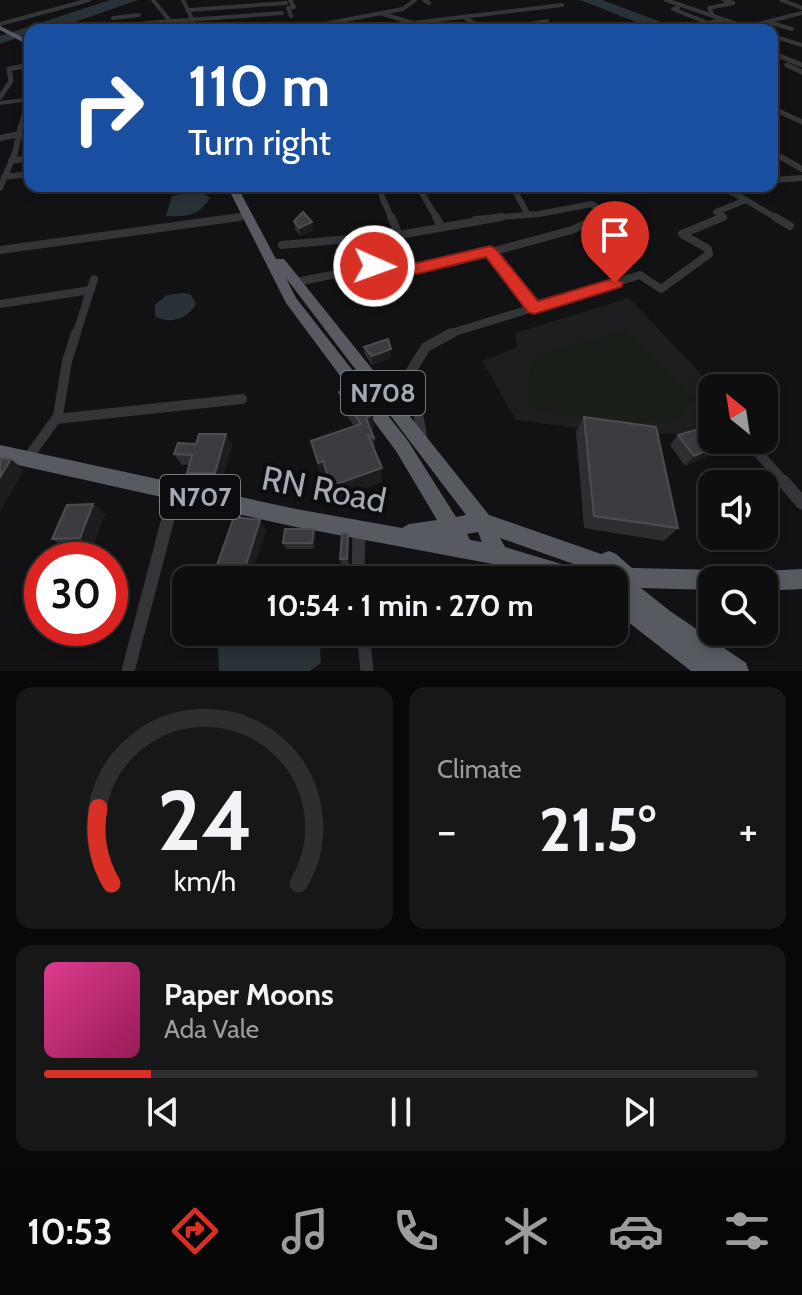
<!DOCTYPE html>
<meta charset="utf-8">
<style>
:root{--surface:#0e0e0f;--page:#171718;--text:#f1f3f6;--muted:#9b9c9e;--line:#2e2e2f;--accent:#d93025}
body{margin:0;font-family:Cabin,sans-serif;background:var(--page);color:var(--text);height:100vh;display:flex;flex-direction:column;font-size:30px;white-space:nowrap}
*{box-sizing:border-box;margin:0}
p{font-size:26px;color:var(--muted)}
.icon{flex:none;width:44px;height:44px;fill:none;stroke:currentColor;stroke-width:2;stroke-linecap:round;stroke-linejoin:round}
.map{position:relative;height:671px;overflow:hidden}
.sheet{display:flex;flex-direction:column;gap:16px;padding:16px;background:#080808;flex:1}
.sheet>*{flex:none}
.guide{position:absolute;left:24px;top:24px;width:754px;height:168px;border-radius:16px;box-shadow:0 4px 12px #0003,0 0 0 2px var(--line);background:#1a4fa0;color:#fff;overflow:hidden}
.needle{width:52px;rotate:330deg}
.controls{position:absolute;left:698px;top:374px;display:grid;gap:16px}
.controls a{display:grid;place-items:center;width:80px;height:80px;border-radius:16px;background:var(--surface);box-shadow:0 4px 12px #0003,0 0 0 2px var(--line);font-size:40px}
.speed{position:absolute;left:24px;top:542px;display:flex;gap:16px;font-size:40px;font-weight:700;text-align:center}
.speed>*{display:grid;place-content:center;width:104px;height:104px;border-radius:50%;background:var(--surface);box-shadow:0 4px 12px #0003,0 0 0 2px var(--line);line-height:1}
.speed .limit{border:12px solid #d22;background:#fff;color:#111}
.pin{position:absolute;display:grid;place-items:center;width:68px;height:68px;color:#fff;margin:-82px -34px;border-radius:50% 50% 50% 0;rotate:-45deg;box-shadow:0 0 8px #0007}
.pin .icon{rotate:45deg}
.me{position:absolute;width:88px;margin:-44px;rotate:92deg;stroke-linejoin:round;filter:drop-shadow(0 0 6px #0008)}
.turn{display:flex;align-items:center;gap:28px;height:168px;padding:0 32px;font-size:36px}
.turn .icon{width:104px;height:104px;stroke-width:2.5}
.turn b{display:block;font-size:56px;line-height:68px}
.big{font-size:60px;font-weight:800;line-height:1.1}
.sheet .widget{flex:1;display:flex;flex-direction:column;justify-content:center;gap:12px;min-width:0;padding:0 28px;border-radius:16px;background:var(--page)}
.sheet .dial{align-items:center;gap:0}
.dial svg{height:208px;overflow:visible;fill:none;stroke:var(--line);stroke-width:7;stroke-linecap:round;text-anchor:middle}
.dial text{fill:var(--text);stroke:none}
.song{display:flex;align-items:center;gap:24px}
.cover{width:96px;height:96px;border-radius:12px;background:linear-gradient(135deg,hsl(330 70% 55%),hsl(330 70% 35%))}
.played{height:8px;border-radius:4px;background:linear-gradient(90deg,var(--accent) 15%,var(--line) 15%)}
.keys{display:flex;justify-content:space-around;direction:ltr}
.heat{display:flex;justify-content:space-between;align-items:center;font-size:44px;direction:ltr}
.sheet .tiles{flex:1;display:grid;gap:16px;grid-template-columns:1fr 1fr}
.widget:last-child{grid-column:span 2}
.trip{position:absolute;left:172px;top:566px;width:456px;height:80px;border-radius:16px;background:var(--surface);box-shadow:0 4px 12px #0003,0 0 0 2px var(--line);font-weight:800;line-height:80px;text-align:center}
.menu{display:flex;height:128px;justify-content:space-around;align-items:center;background:#060606;color:var(--muted)}
.menu .icon{width:56px;height:56px}
.menu .selected{color:var(--accent)}
.menu b{font-size:36px;color:var(--text)}
.map>svg:first-child{display:block}
.built{fill:#1e1e21}
.green{fill:#191e19}
.water{fill:#293237}
.lines{fill:none;stroke-linecap:round;stroke-linejoin:round}
.minor-far5{stroke:#333539;stroke-width:4}
.minor-far4{stroke:#333539;stroke-width:5}
.minor-far3{stroke:#333539;stroke-width:6}
.minor-far2{stroke:#333539;stroke-width:8}
.minor-far1{stroke:#333539;stroke-width:10}
.minor{stroke:#333539;stroke-width:13}
.tertiary{fill:#333539;fill-rule:evenodd}
.trunk{fill:#575a61;fill-rule:evenodd}
.wall{fill:#2e2e32}
.shaded-wall{fill:#1d1d20}
.building{fill:#3b3c40;stroke:#4b4d52;stroke-width:2}
.route{fill:#d93025;stroke:#8d1f18;stroke-width:2}
.labels{text-anchor:middle;stroke-width:8;stroke-linejoin:round;paint-order:stroke}
.shield{fill:#0d0d0f;stroke:#777b82;stroke-width:2}
.shield-label{font-size:26px;font-weight:bold;fill:#a4aab4}
.near-street-label{font-size:34px;fill:#a4aab4;stroke:#0d0d0f}
</style>
<div class="map">
<svg width="802" height="671" viewBox="0 0 802 671">
<rect width="100%" height="100%" fill="#121214"/>
<path class="built" d="M629,298L714,388L712,419L686,433L630,435L516,420L482,361L517,347L515,333Z"/>
<path class="green" d="M627,330L695,398L678,420L610,426L528,407C528,387 525,369 539,353Z"/>
<g class="water">
<path d="M110,0H138L75,22L30,30V33L0,44V36Z"/>
<path d="M580,0H602L683,30H656Z"/>
<path d="M201,191L210,198C199,216 186,217 166,216L172,196Z"/>
<path d="M184,293L191,295L196,304C188,319 170,325 155,316V305L167,295Z"/>
<path d="M225,632H314L319,639L321,663L310,671H219L218,646Z"/>
</g>
<g class="lines">
<g class="minor-far5">
<path d="M153,0L170,21"/>
<path d="M183,0L192,19V30"/>
<path d="M290,0L294,7L288,8L291,16"/>
<path d="M424,0L429,3"/>
<path d="M666,0L746,27"/>
<path d="M781,0L802,8"/>
<path d="M678,8L673,9L708,23L722,20"/>
<path d="M189,10L286,3"/>
<path d="M383,14L413,23L562,5"/>
<path d="M713,16L709,8L733,3L724,0"/>
<path d="M113,18L139,15"/>
<path d="M465,18L487,30"/>
<path d="M768,22L792,29"/>
<path d="M0,24L89,0"/>
<path d="M77,28L91,25L99,30"/>
<path d="M103,30L146,23L282,13"/>
<path d="M292,30L403,9L415,0"/>
<path d="M496,30L547,21"/>
<path d="M755,30L746,27L802,13"/>
<path d="M772,36L802,45"/>
<path d="M772,53L782,57"/>
</g>
<g class="minor-far4">
<path d="M777,55L802,65"/>
<path d="M787,65L802,72"/>
<path d="M0,97L11,81L9,69L30,65"/>
<path d="M772,108L802,122"/>
<path d="M21,128L27,100"/>
</g>
<g class="minor-far3">
<path d="M0,138L20,134"/>
<path d="M772,152L802,169"/>
<path d="M11,161L30,158"/>
<path d="M4,177L30,174"/>
<path d="M772,180L802,178"/>
<path d="M382,186V197L392,219"/>
<path d="M418,186L437,219"/>
<path d="M512,186L527,213"/>
<path d="M720,186L726,189L736,186"/>
<path d="M0,188L15,153L21,126"/>
<path d="M235,191L267,186"/>
<path d="M746,200L778,219"/>
<path d="M231,219L249,215"/>
<path d="M475,219L539,214L592,204L605,214L595,219"/>
<path d="M718,219L723,217L716,212L746,200L726,189"/>
</g>
<g class="minor-far2">
<path d="M391,217L397,230"/>
<path d="M436,217L441,226"/>
<path d="M775,217L790,226"/>
<path d="M282,245L405,234L501,217"/>
<path d="M0,250L240,217"/>
<path d="M490,251L534,308"/>
<path d="M296,282L398,262L417,269L458,261L572,230L599,217"/>
<path d="M0,304L91,290"/>
<path d="M76,335L94,279"/>
<path d="M445,335L640,275L661,289L709,254L708,249L682,234L723,217"/>
</g>
<g class="minor-far1">
<path d="M56,419L242,399"/>
<path d="M747,440L785,483"/>
<path d="M423,443L411,371L426,347L452,333"/>
<path d="M27,459L58,416L67,361L76,333"/>
</g>
<g class="minor">
<path d="M783,481L802,503"/>
<path d="M358,580L359,528"/>
<path d="M363,632L367,671"/>
<path d="M128,671L175,492"/>
</g>
<path class="tertiary" d="M30,85L29,101L0,105V101L24,98L27,87Z"/>
<g class="trunk">
<path d="M0,26L30,41V46L0,30Z"/>
<path d="M227,186H237L276,259H284L489,515L601,554L609,551L616,554L632,568L722,570L729,573L732,580H712V590L641,588L670,611L746,663L749,671H691L614,611V588L617,589C620,581 613,576 607,572L605,573L604,580H548L498,565L296,527L0,461V445L296,509L402,528L409,524L437,520L396,451L286,303ZM286,278L466,515L456,517L408,441L296,298ZM478,532L482,542L470,540L467,534ZM500,538L585,568V571L505,547Z"/>
<path d="M802,569V589L764,591V580H754L757,574L764,571Z"/>
</g>
</g>
<g class="wall">
<path d="M294,221L313,230L300,236L295,229Z"/>
<path d="M364,347L391,358L372,365L365,355Z"/>
<path d="M339,392L374,429L371,431L374,438L375,452L382,482L335,500L327,474L321,476L311,441L354,426L341,407Z"/>
<path d="M584,417L678,528L664,541L584,528L576,432Z"/>
<path d="M712,420V440H735L728,447L685,466L670,445L678,435L706,426Z"/>
<path d="M226,434L232,445L221,483H194L187,473L189,465H182L174,454L196,444Z"/>
<path d="M93,504L105,514L92,547L66,548L52,539Z"/>
<path d="M314,529L316,536L314,549H286L283,543Z"/>
<path d="M266,530L251,576L224,573L217,565Z"/>
<path d="M348,534L349,540V564H341L340,559Z"/>
</g>
<g class="shaded-wall">
<path d="M312,222L313,230L300,236L299,228Z"/>
<path d="M391,349V358L372,365V356Z"/>
<path d="M373,414L374,429L368,433L366,418Z"/>
<path d="M226,434L232,445L221,483L215,473Z"/>
<path d="M730,440H735L728,447L685,466L694,456Z"/>
<path d="M11,459L24,470L0,512V477Z"/>
<path d="M323,461L327,474L321,476L318,463Z"/>
<path d="M382,468V482L335,500L331,486Z"/>
<path d="M93,504L105,514L92,547L80,538Z"/>
<path d="M260,520L266,530L251,576L245,568Z"/>
<path d="M314,529L316,536L314,549L312,543Z"/>
<path d="M348,534L349,540V564L347,559Z"/>
</g>
<g class="building">
<path d="M303,212L312,222L299,228L294,221Z"/>
<path d="M388,339L391,349L372,356L364,347Z"/>
<path d="M352,385L373,414L366,418L374,438L368,435L382,468L331,486L323,461L318,463L311,441L361,424L339,392Z"/>
<path d="M584,417L656,427L678,528L594,516Z"/>
<path d="M712,425V440H730L694,456L678,435Z"/>
<path d="M199,434H226L215,473H187L192,455L174,454L178,443L196,444Z"/>
<path d="M0,458L11,459L0,477Z"/>
<path d="M93,504L80,538L52,539L67,505Z"/>
<path d="M234,517L260,520L245,568L217,565Z"/>
<path d="M285,529H314L312,543H283Z"/>
<path d="M342,533L348,534L347,559H340Z"/>
</g>
<path class="route" d="M490,246L495,248L538,301L615,278L623,283L621,287L534,314L528,312L486,257L417,274L397,267L374,271L366,266L368,262L398,257L417,263Z"/>
<g class="labels">
<g class="shield">
<rect x="341" y="371" width="84" height="44" rx="6"/>
<rect x="160" y="475" width="80" height="44" rx="6"/>
</g>
<g class="shield-label">
<text x="383" y="402">N708</text>
<text x="200" y="506">N707</text>
</g>
<g class="near-street-label">
<text transform="translate(324 489) rotate(11)" y="12">RN Road</text>
</g>
</g>
</svg>
<div class="controls">
<a><svg class="needle" viewBox="-14 -14 28 28"><path d="M0-13l5 13h-10z" fill="#e53935"/><path d="M0 13l5-13h-10z" fill="#9b9c9e"/></svg></a>
<a><svg class="icon" aria-label="sound" viewBox="0 0 24 24"><path d="M4 9h4l5-4v14l-5-4H4zM17 9q2 3 0 6"/></svg></a>
<a><svg class="icon" aria-label="search" viewBox="0 0 24 24"><circle cx="10" cy="10" r="6"/><path d="M15 15l6 6"/></svg></a>
</div>
<div class="speed"><div class="limit">30</div></div>
<div class="pin" style="left:615px;top:283px;background:#d93025"><svg class="icon" aria-label="arrive" viewBox="0 0 24 24"><path d="M6 21V4h12l-3 4 3 4H6"/></svg></div>
<svg class="me" style="left:374px;top:266px" viewBox="-20 -20 40 40"><circle r="17" fill="#d93025" stroke="#fff" stroke-width="3"/><path d="M0-11L8 9 0 5-8 9z" fill="#fff"/></svg>
<div class="trip">10:54 · 1 min · 270 m</div>
<div class="guide">
<div class="turn"><svg class="icon" aria-label="right" viewBox="0 0 24 24"><path d="M7 20v-9h11M14 6l5 5-5 5"/></svg><div><b>110 m</b>Turn right</div></div>
</div>
</div>
<section class="sheet">
<div class="tiles">
<div class="widget dial"><svg viewBox="0 0 100 80">
<path d="M14 69A42 42 0 1 1 86 69"/>
<path d="M14 69A42 42 0 0 1 9 40" stroke="#d93025"/>
<text x="50" y="56" font-size="32" font-weight="700">24</text>
<text x="50" y="72" font-size="11">km/h</text>
</svg></div>
<div class="widget"><p>Climate</p>
<div class="heat"><a>−</a><b class="big">21.5°</b><a>+</a></div>
</div>
<div class="widget">
<div class="song"><i class="cover"></i><div><b>Paper Moons</b><p>Ada Vale</p></div></div>
<div class="played"></div>
<div class="keys"><svg class="icon" aria-label="previous" viewBox="0 0 24 24"><path d="M18 5L8 12l10 7zM5 5v14"/></svg><svg class="icon" aria-label="pause" viewBox="0 0 24 24"><path d="M8 5v14M16 5v14"/></svg><svg class="icon" aria-label="next" viewBox="0 0 24 24"><path d="M6 5l10 7-10 7zM19 5v14"/></svg></div>
</div>
</div>
</section>
<nav class="menu">
<b>10:53</b>
<svg class="icon selected" aria-label="directions" viewBox="0 0 24 24"><path d="M12 3l9 9-9 9-9-9zM9 14v-3h6M13 9l2 2-2 2"/></svg>
<svg class="icon" aria-label="music" viewBox="0 0 24 24"><path d="M9 18V5l10-2v13"/><circle cx="6" cy="18" r="3"/><circle cx="16" cy="16" r="3"/></svg>
<svg class="icon" aria-label="phone" viewBox="0 0 24 24"><path d="M5 4h4l2 5-3 2q2 4 5 5l2-3 5 2v4C11 20 4 13 5 4z"/></svg>
<svg class="icon" aria-label="climate" viewBox="0 0 24 24"><path d="M12 3v18M4 7l16 10M4 17L20 7"/></svg>
<svg class="icon" aria-label="car" viewBox="0 0 24 24"><path d="M5 17H2v-5l4-1 3-4h7l3 4 3 1v5h-3M9 17h6M6 11h13"/><circle cx="7" cy="17" r="2"/><circle cx="17" cy="17" r="2"/></svg>
<svg class="icon" aria-label="filters" viewBox="0 0 24 24"><path d="M4 7h16M4 17h16"/><circle cx="9" cy="7" r="2"/><circle cx="15" cy="17" r="2"/></svg>
</nav>
